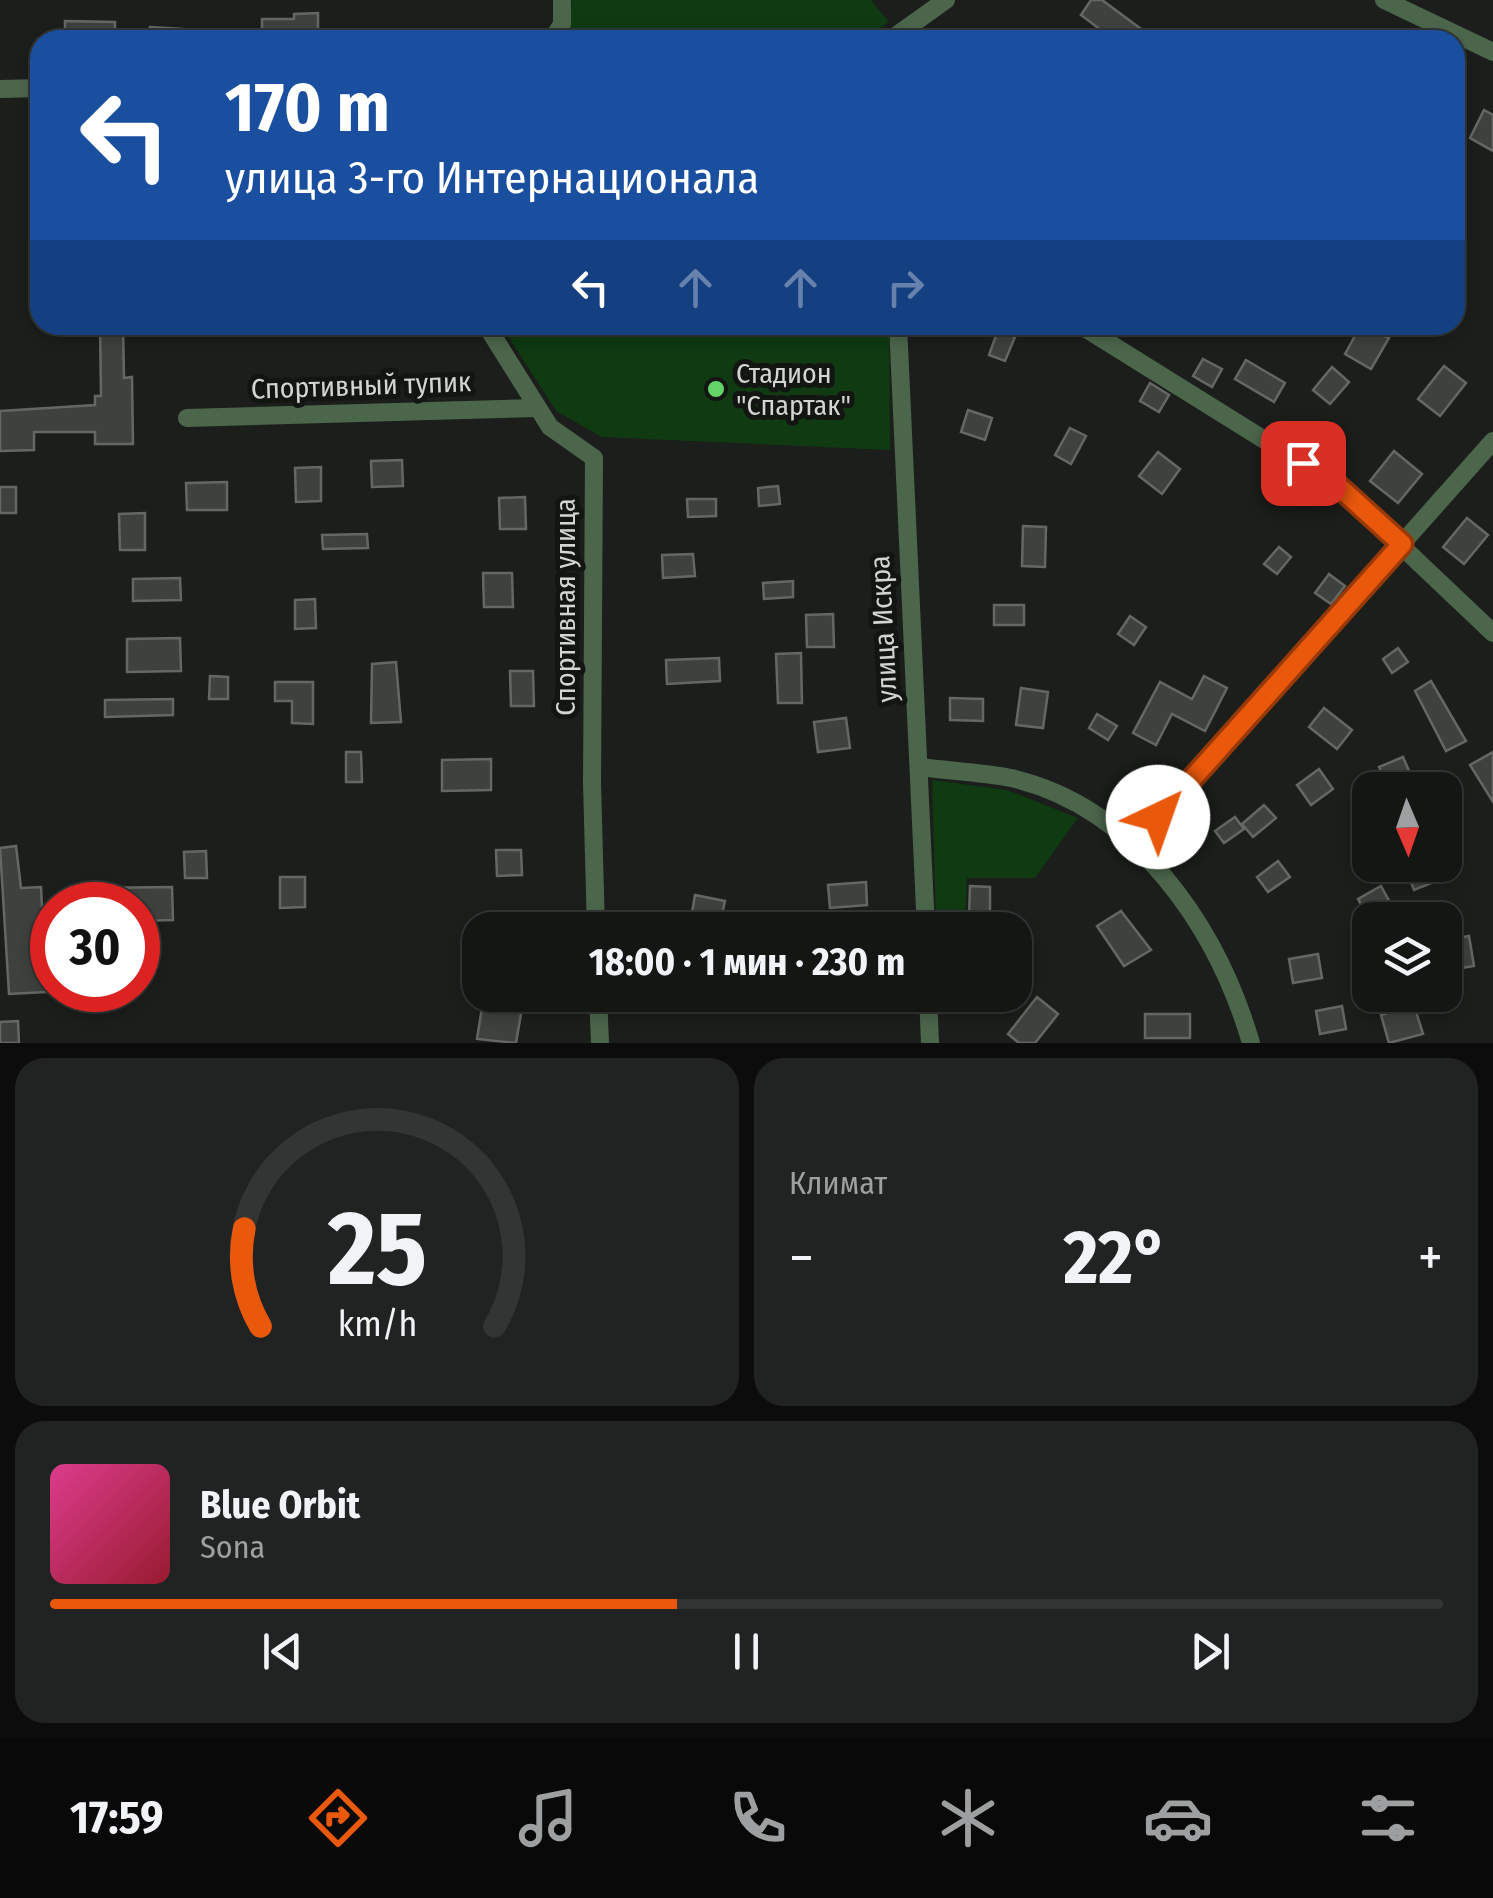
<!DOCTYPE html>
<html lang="ru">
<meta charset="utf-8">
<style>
:root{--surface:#141614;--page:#212322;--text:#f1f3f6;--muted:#9d9fa0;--line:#333534;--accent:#ea580c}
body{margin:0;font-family:"Fira Sans Condensed",sans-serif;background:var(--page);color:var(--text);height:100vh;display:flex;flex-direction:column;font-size:38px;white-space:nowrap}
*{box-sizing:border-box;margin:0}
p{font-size:32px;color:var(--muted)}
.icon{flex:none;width:55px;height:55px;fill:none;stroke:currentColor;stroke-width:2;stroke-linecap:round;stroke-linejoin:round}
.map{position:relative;height:1043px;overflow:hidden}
.panel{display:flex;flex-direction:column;gap:15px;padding:15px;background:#0b0c0b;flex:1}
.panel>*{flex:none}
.banner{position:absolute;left:30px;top:30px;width:1435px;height:305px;border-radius:30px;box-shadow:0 5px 15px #0003,0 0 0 2px var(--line);background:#1a4fa0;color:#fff;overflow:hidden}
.needle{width:65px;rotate:178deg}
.tools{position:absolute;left:1352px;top:772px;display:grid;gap:20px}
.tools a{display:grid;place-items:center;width:110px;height:110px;border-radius:20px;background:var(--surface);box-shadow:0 5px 15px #0003,0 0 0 2px var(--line);font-size:50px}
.speed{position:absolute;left:30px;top:882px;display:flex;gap:20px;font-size:50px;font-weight:700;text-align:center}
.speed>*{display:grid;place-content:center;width:130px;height:130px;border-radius:50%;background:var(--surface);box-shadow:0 5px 15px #0003,0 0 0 2px var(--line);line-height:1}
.speed .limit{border:15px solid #d22;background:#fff;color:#111}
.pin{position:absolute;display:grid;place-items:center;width:85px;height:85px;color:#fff;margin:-42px;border-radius:20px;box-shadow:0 5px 15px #0006}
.me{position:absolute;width:110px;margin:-55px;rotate:42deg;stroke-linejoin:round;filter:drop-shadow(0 0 8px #0008)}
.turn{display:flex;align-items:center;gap:35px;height:210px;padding:0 30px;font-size:45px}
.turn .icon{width:130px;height:130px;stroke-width:2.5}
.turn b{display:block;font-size:70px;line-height:85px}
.lanes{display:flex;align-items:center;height:95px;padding:0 30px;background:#0003;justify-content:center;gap:50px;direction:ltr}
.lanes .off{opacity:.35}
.big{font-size:75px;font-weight:700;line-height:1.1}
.panel .tile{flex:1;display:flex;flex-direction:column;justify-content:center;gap:15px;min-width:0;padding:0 35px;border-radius:30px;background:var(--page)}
.panel .dial{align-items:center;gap:0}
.dial svg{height:260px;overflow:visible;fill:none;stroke:var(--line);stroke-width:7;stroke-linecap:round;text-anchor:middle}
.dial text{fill:var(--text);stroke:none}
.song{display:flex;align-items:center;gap:30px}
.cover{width:120px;height:120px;border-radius:15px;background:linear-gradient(135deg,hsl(330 70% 55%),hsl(350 70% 35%))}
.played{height:10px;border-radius:5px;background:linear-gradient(90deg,var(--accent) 45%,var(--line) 45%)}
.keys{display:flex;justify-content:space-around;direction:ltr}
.heat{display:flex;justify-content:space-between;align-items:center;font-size:55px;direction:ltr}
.panel .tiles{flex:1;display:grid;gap:15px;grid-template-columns:1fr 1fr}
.tile:last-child{grid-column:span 2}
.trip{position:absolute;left:462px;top:912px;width:570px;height:100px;border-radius:30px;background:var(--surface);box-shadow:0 5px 15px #0003,0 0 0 2px var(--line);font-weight:700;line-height:100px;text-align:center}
.tabs{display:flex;height:160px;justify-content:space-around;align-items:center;background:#080908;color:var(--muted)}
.tabs .icon{width:70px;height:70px}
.tabs .current{color:var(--accent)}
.tabs b{font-size:45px;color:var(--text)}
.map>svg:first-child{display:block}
.green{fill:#0f3a12}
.building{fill:#3e413d;stroke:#646864;stroke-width:2.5}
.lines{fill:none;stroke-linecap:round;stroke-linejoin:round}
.minor{stroke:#4c664c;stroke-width:18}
.route-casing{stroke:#983908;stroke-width:25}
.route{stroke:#ea580c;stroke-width:18}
.poi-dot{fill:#64d468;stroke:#121512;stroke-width:4}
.labels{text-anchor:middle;stroke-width:10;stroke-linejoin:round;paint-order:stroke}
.poi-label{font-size:28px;fill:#d3d5d3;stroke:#121512;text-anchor:start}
.street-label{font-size:28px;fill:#d3d5d3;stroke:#121512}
</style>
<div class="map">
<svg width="1493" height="1043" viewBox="0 0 1493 1043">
<rect width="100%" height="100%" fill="#1b1e1b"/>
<g class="green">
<path d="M572,0H871L889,22L862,40H567Z"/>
<path d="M501,325H889L890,450L602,437L556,411Z"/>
<path d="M932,780L1007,790L1078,818L1035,878H967L965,925L936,926Z"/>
</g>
<g class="building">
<path d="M1091,0H1102L1156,40H1114L1081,15Z"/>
<path d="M318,13V40L262,38V19H294V14Z"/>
<path d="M65,21L115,22V40H65Z"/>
<path d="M150,27L182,29L181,40H149Z"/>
<path d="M1484,110L1493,115V151L1470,138Z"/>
<path d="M100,325H123L124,378L132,377L133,444H95V432H34V450L0,451V411L95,405V396H101Z"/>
<path d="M1361,325L1389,338L1371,369L1345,354Z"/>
<path d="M998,330L1015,337L1005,361L989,355Z"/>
<path d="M1203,359L1222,369L1212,387L1193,376Z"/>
<path d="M1246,360L1285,383L1274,402L1235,379Z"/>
<path d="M1444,366L1466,383L1440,416L1418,399Z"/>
<path d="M1332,367L1349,382L1330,404L1313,390Z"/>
<path d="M1150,383L1169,395L1159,412L1140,401Z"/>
<path d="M968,410L992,418L985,440L961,432Z"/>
<path d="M1070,428L1086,436L1071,464L1055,455Z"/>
<path d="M1394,451L1422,474L1398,503L1370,481Z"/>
<path d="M1158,452L1180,469L1162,494L1139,476Z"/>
<path d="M402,460L403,486L372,487L371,461Z"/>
<path d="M321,467V501L296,502L295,468Z"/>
<path d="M227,482V510H187L186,483Z"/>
<path d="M778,486L780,504L759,506L758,488Z"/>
<rect x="0" y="487" width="16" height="26"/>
<path d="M525,497L526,529H500L499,498Z"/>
<path d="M687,499H716V516L688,517Z"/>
<path d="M145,513V550H120L119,514Z"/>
<path d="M1467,518L1488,535L1464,564L1443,547Z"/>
<path d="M1023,526L1046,527L1045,567L1022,566Z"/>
<path d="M367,534L368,548L323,549L322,535Z"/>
<path d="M1279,547L1291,557L1277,574L1264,564Z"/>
<path d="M693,554L695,576L663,578L662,555Z"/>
<path d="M483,573H512L513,607H484Z"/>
<path d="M1329,574L1345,586L1331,604L1315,593Z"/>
<path d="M180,578L181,600L133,601V579Z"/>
<path d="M793,581V597L764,599L763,583Z"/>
<path d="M315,599L316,628L295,629V600Z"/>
<rect x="994" y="605" width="30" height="20"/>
<path d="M833,614L834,647H807L806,615Z"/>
<path d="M1130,616L1146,627L1134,645L1118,634Z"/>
<path d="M180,638L181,671L127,672V639Z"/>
<path d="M1398,648L1408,662L1392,673L1383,659Z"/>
<path d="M801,653L802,703H778L776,654Z"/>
<path d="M719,658L720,681L667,684L666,660Z"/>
<path d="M396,662L401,722L371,723L372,664Z"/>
<path d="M510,671H533L534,706H511Z"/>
<path d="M210,676L228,677V699H209Z"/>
<path d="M1204,676L1227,688L1205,731L1172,714L1156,745L1133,733L1160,682L1192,699Z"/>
<path d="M1431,681L1466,741L1446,751L1415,691Z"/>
<path d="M275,682H313V724L292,723V701H275Z"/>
<path d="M1021,688L1048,692L1043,728L1016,725Z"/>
<path d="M950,698L983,699V721L950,720Z"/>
<path d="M173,699V715L105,717V700Z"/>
<path d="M1324,708L1352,730L1337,749L1309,727Z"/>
<path d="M1097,714L1117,726L1108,740L1089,728Z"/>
<path d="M846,718L850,748L818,752L814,722Z"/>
<path d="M346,752H361L362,782H346Z"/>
<path d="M1493,752V802L1470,765Z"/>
<path d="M1403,757L1413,780L1389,790L1379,767Z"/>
<path d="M491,759V790L442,791V760Z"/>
<path d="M1319,769L1333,789L1311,805L1297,785Z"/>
<path d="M1264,805L1276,818L1253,837L1242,824Z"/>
<path d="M1235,817L1244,829L1224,843L1215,831Z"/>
<path d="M16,846L21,888L41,887L46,992L9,994L0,848Z"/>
<path d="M496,850H521L522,875L497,876Z"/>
<path d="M206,851L207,878H185L184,852Z"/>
<path d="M1278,861L1290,877L1268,892L1257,877Z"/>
<path d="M1418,865H1427L1434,882L1414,890L1406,870Z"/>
<path d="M280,877H305V907L280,908Z"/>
<path d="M866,882L867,905L830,908L828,885Z"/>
<path d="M970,886L990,887V917L969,916Z"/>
<path d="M1381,886L1392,906L1369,919L1358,899Z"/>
<path d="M172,887L173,920L138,921V905H95V888Z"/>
<path d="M695,895L725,901L720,923L691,918Z"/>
<path d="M1121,911L1151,950L1124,966L1097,926Z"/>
<path d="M1469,936L1474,966L1449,970L1445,940Z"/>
<path d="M1318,954L1322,978L1293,983L1289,959Z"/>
<path d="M1037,997L1058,1014L1035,1043H1019L1008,1034Z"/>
<path d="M483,1001L522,1008L516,1043L477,1039Z"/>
<path d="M1414,1005L1423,1034L1389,1043L1381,1015Z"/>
<path d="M1342,1006L1346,1029L1320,1034L1316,1011Z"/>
<rect x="1145" y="1014" width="45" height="24"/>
<path d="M18,1021L19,1043H0V1022Z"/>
</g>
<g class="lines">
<g class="minor">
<path d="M1384,0L1493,52"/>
<path d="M552,40L562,24V0"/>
<path d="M890,40L946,0"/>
<path d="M0,89L40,88"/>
<path d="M486,325L550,427L594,458L592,783L596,930"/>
<path d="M898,325L926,930"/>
<path d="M1080,325L1337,485L1493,633"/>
<path d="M187,418L537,408"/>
<path d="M920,767C950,771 981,772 1011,778C1136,807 1217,927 1251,1043"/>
<path d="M1134,845L1493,441"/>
<path d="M598,995L600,1043"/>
<path d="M928,995L930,1043"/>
</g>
</g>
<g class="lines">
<g class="route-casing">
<path id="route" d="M1158,817L1402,544L1337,485L1303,463"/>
</g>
<use href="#route" class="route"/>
</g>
<circle class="poi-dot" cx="716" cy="389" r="10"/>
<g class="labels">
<g class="poi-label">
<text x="736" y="383">Стадион<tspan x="736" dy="32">"Спартак"</tspan></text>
</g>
<g class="street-label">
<text transform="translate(361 385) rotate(-2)" y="10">Спортивный тупик</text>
<text transform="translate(565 607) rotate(-90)" y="10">Спортивная улица</text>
<text transform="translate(883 629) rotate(-93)" y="10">улица Искра</text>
</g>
</g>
</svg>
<div class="tools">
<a><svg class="needle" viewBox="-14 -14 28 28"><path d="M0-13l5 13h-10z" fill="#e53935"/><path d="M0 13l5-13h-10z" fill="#9d9fa0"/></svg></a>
<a><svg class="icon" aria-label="layers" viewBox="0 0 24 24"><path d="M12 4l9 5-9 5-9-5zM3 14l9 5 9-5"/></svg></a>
</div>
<div class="speed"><div class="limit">30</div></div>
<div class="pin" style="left:1303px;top:463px;background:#d93025"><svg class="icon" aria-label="arrive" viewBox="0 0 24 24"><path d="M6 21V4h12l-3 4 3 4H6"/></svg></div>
<svg class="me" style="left:1158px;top:817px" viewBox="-20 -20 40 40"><circle r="19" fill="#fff"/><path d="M0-13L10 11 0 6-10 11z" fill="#ea580c"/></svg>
<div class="trip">18:00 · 1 мин · 230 m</div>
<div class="banner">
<div class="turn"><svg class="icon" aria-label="left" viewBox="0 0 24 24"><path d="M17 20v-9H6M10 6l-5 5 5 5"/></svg><div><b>170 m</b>улица 3-го Интернационала</div></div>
<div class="lanes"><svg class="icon" aria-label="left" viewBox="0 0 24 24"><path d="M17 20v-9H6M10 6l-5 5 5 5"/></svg><svg class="icon off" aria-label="ahead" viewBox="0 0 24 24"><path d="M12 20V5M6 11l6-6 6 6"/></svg><svg class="icon off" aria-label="ahead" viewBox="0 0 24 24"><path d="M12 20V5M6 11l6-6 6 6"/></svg><svg class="icon off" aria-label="right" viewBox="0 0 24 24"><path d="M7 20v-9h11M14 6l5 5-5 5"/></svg></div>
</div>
</div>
<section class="panel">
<div class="tiles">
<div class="tile dial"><svg viewBox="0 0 100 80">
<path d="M14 69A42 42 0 1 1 86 69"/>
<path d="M14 69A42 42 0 0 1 9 39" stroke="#ea580c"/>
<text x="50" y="56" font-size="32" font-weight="700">25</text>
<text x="50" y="72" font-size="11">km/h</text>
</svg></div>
<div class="tile"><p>Климат</p>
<div class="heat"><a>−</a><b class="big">22°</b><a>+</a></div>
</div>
<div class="tile">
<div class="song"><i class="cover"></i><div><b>Blue Orbit</b><p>Sona</p></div></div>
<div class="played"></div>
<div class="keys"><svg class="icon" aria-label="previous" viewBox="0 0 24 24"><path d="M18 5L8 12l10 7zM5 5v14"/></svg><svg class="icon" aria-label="pause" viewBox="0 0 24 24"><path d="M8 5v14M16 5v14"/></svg><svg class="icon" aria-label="next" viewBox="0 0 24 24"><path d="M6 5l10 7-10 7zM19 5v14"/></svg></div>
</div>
</div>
</section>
<nav class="tabs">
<b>17:59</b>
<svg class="icon current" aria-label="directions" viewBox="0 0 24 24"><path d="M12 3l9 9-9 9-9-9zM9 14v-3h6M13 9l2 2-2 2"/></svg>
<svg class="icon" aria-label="music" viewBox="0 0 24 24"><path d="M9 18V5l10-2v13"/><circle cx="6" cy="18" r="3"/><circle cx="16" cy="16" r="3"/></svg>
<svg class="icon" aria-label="phone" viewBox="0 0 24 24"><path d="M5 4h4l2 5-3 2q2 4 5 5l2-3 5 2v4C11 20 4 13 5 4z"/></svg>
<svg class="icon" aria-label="climate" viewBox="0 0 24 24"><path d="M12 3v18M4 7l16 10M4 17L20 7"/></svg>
<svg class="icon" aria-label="car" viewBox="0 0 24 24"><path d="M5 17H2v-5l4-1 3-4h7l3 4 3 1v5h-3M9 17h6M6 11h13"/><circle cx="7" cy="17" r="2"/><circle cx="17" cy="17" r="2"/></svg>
<svg class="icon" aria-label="filters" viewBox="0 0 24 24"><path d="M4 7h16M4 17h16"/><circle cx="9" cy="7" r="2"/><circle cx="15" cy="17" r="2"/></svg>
</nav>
